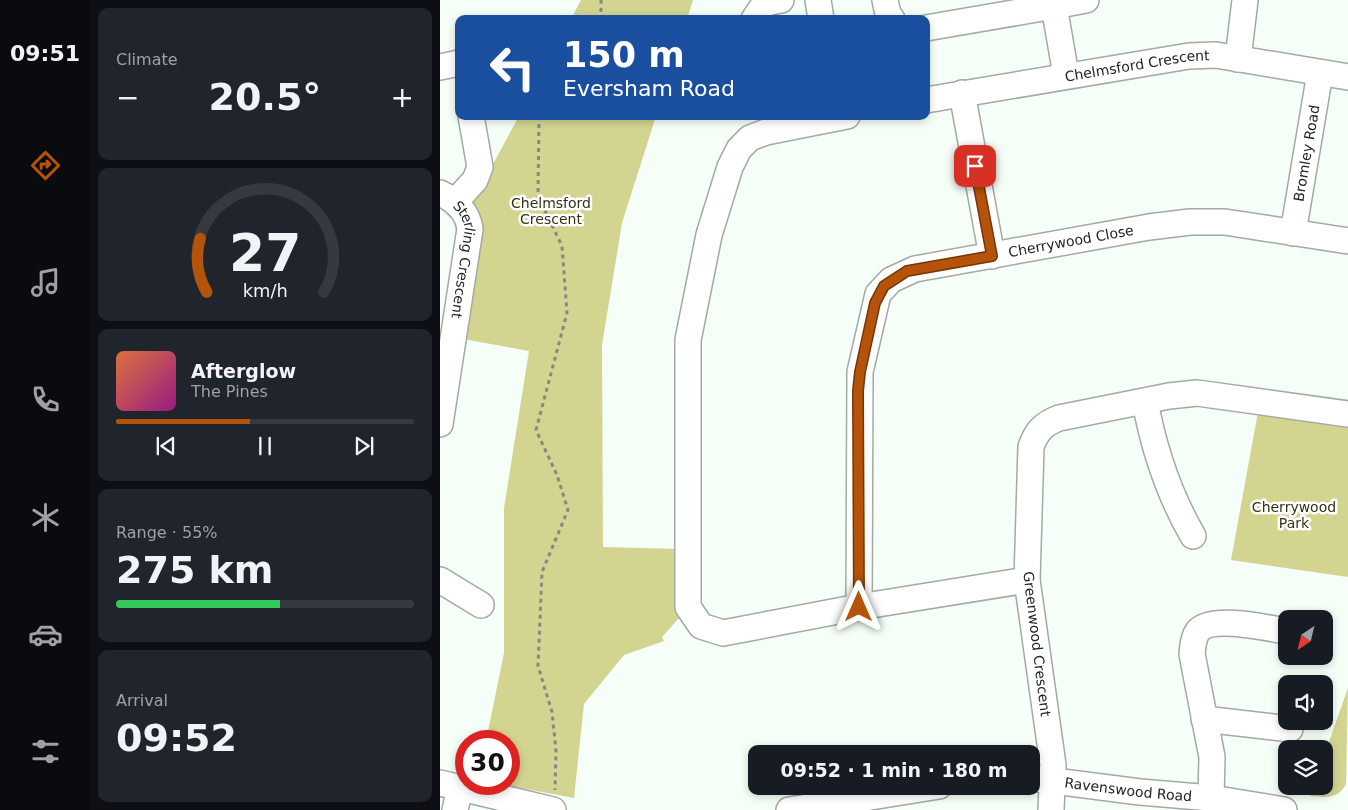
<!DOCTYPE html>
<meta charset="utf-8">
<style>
:root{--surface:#171b24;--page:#20242c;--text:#f1f3f6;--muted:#9ea1a6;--line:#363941;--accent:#b45309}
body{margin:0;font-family:"DejaVu Sans",sans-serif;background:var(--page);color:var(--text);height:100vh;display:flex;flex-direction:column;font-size:19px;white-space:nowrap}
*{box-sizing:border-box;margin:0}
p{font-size:16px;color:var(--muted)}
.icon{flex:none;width:28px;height:28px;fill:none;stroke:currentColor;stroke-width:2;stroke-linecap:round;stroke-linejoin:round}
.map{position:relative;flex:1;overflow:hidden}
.side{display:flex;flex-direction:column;gap:8px;padding:8px;background:#0d0f14;width:350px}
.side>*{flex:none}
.hud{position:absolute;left:15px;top:15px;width:475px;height:105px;border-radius:10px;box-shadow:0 2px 8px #0003;background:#1a4fa0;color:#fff;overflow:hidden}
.needle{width:32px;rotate:215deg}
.buttons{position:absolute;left:838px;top:610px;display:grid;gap:10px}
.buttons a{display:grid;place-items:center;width:55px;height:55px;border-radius:10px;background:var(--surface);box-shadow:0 2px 8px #0003;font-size:25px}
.speed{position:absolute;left:15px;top:730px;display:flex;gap:10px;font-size:25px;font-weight:700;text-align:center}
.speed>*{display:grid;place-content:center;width:65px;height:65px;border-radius:50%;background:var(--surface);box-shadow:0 2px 8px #0003;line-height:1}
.speed .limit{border:8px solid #d22;background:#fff;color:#111}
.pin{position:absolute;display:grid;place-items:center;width:42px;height:42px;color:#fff;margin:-21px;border-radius:10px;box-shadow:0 2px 8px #0006}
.me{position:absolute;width:55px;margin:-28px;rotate:0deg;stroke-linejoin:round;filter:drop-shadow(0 0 4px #0008)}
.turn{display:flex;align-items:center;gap:18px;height:105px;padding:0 25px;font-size:22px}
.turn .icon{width:65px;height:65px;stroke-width:2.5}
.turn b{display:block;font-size:35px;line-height:42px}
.big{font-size:38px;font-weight:700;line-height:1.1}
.side .tile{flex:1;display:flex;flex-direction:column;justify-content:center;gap:8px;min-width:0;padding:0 18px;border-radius:10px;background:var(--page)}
.side .dial{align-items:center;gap:0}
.dial svg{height:130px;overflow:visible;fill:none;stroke:var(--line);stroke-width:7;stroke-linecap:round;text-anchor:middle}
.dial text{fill:var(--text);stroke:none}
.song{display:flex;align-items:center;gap:15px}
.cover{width:60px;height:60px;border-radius:8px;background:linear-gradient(135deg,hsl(20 70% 55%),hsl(310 70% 35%))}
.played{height:5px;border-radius:2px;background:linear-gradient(90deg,var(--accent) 45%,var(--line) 45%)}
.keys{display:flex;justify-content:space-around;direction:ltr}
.heat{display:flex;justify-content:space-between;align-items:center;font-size:28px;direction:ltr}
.charge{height:8px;border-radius:4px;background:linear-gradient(90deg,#34c759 55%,var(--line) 0)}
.trip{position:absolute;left:308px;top:745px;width:292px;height:50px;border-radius:10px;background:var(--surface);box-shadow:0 2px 8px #0003;font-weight:700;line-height:50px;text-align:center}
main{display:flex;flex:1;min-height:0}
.tabs{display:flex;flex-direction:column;width:90px;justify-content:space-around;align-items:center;background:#090b0e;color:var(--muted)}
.tabs .icon{width:35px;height:35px}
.tabs .current{color:var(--accent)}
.tabs b{font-size:22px;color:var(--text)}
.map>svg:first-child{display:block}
.green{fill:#d4d491}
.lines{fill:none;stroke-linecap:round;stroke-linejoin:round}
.minor-casing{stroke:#a2aaa4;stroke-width:28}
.path{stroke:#838985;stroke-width:3;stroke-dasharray:4 4;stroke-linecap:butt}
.minor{stroke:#fff;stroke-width:25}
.route-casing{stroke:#753606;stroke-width:12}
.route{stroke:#b45309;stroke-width:9}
.labels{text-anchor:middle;stroke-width:5;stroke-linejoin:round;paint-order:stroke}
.street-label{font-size:14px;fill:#212422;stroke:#fff}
.park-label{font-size:14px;fill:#333213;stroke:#fff}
</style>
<main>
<nav class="tabs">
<b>09:51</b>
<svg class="icon current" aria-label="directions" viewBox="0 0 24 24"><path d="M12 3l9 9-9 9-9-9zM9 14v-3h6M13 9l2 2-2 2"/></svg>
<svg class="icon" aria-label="music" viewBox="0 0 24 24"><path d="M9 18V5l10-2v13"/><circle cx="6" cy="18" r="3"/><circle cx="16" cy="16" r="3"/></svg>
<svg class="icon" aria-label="phone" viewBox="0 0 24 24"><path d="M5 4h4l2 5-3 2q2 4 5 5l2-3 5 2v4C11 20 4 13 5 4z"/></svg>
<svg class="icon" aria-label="climate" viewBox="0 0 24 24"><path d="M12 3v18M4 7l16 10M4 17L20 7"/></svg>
<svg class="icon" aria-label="car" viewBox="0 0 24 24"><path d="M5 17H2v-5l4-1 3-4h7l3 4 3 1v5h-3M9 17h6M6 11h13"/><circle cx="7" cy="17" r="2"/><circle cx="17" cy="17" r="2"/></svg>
<svg class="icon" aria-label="filters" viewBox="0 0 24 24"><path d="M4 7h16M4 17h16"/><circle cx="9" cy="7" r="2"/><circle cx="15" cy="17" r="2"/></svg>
</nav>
<section class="side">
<div class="tile"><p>Climate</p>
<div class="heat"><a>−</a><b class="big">20.5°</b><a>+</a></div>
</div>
<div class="tile dial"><svg viewBox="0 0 100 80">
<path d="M14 69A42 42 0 1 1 86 69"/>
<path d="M14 69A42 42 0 0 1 10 36" stroke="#b45309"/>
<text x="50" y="56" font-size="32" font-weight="700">27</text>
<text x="50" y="72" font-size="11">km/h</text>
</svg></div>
<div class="tile">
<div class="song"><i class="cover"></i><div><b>Afterglow</b><p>The Pines</p></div></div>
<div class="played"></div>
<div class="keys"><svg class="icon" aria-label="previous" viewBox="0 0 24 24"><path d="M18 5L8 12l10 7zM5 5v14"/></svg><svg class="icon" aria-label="pause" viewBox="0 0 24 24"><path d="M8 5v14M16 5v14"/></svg><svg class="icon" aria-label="next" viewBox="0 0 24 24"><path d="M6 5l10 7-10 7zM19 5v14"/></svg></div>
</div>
<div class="tile"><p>Range · 55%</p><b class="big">275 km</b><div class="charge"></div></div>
<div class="tile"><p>Arrival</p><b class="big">09:52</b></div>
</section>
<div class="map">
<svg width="908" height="810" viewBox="0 0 908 810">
<rect width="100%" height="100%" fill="#f5fef7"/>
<g class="green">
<path d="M141,0H253L247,19H131Z"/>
<path d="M79,116H216L182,223L162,345L163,547L240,549V617L222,637L224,641L184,655L144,704L134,798L60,784H69V741H46L64,653V508L89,351L23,339L39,226V214L33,201Z"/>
<path d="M818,412L908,426V577L791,560Z"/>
<path d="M908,688L906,784C898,800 885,797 870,796L873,786H884V756Z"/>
</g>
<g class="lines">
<g class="minor-casing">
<g id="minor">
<path d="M378,0L381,19"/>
<path d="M445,0L448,14L452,19"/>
<path d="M614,6L646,0"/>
<path d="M314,19L325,3L341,0"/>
<path d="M486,28L614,6L626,75"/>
<path d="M798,59L805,0"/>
<path d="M0,67L19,63"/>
<path d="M522,93L552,256"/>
<path id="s1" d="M486,100L749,56L776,55L908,77"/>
<path d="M407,116L326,132L310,138L299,149L290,167L269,235L248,340V607L261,626L283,633L419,607L587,580"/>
<path id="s2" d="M0,193C15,200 28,212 30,229L0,424"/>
<path d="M15,202L35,180L40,167L31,116"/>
<path id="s3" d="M853,233L880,73"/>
<path d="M705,401C714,450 728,493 753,536"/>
<path d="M0,580L41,605"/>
<path id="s4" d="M419,607L420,372L438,294L451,280L475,269L709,227L750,222H785L908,241"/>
<path d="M764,719L850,729"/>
<path id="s5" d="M591,778L700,792L771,798L844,810"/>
<path d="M0,783L113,810"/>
<path d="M771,798L772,757L752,654C753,646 753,638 758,631C772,615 826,628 846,631"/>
<path d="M15,810L20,788"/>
<path d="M349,810L499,786"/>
<path d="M611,810L613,765L587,580L591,447C596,432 603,424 619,418L729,396L757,393L908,414"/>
</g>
</g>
<g class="path">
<path d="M157,19L161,10V0"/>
<path d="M99,116L98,196L122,246L127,313L96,430L117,475L128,510L102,572L98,666L112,712L116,751L115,790"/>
</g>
<use href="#minor" class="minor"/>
</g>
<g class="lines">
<g class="route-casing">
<path id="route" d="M419,607L418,391L420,372L435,303L444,286L467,271L552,256L535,166"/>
</g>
<use href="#route" class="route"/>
</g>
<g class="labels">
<g class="street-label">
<text dy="5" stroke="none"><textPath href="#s1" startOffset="214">Chelmsford Crescent</textPath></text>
<text dy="5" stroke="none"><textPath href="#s3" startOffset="81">Bromley Road</textPath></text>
<text dy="5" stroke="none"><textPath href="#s4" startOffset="519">Cherrywood Close</textPath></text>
<text dy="5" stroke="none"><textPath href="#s2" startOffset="79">Sterling Crescent</textPath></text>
<text transform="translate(597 644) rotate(83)" y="5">Greenwood Crescent</text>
<text dy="5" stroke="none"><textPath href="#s5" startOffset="98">Ravenswood Road</textPath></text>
</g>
<g class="park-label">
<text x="111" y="208">Chelmsford<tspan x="111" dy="16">Crescent</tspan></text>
<text x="854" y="512">Cherrywood<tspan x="854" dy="16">Park</tspan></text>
</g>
</g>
</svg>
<div class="buttons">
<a><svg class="needle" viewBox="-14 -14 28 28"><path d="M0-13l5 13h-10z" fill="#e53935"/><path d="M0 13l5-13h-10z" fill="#9ea1a6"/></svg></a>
<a><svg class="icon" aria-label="sound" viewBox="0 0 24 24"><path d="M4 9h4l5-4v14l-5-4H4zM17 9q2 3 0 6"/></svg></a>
<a><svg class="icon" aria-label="layers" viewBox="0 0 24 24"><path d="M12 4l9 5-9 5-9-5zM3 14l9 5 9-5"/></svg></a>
</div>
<div class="speed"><div class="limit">30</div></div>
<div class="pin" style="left:535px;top:166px;background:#d93025"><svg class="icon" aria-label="arrive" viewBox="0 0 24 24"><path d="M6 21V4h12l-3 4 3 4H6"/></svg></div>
<svg class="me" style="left:419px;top:607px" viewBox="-20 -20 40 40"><path d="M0-17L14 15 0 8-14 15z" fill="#b45309" stroke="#fff" stroke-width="4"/></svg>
<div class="trip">09:52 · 1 min · 180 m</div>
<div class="hud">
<div class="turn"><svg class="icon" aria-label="left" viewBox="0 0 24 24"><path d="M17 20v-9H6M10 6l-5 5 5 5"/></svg><div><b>150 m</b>Eversham Road</div></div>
</div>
</div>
</main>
